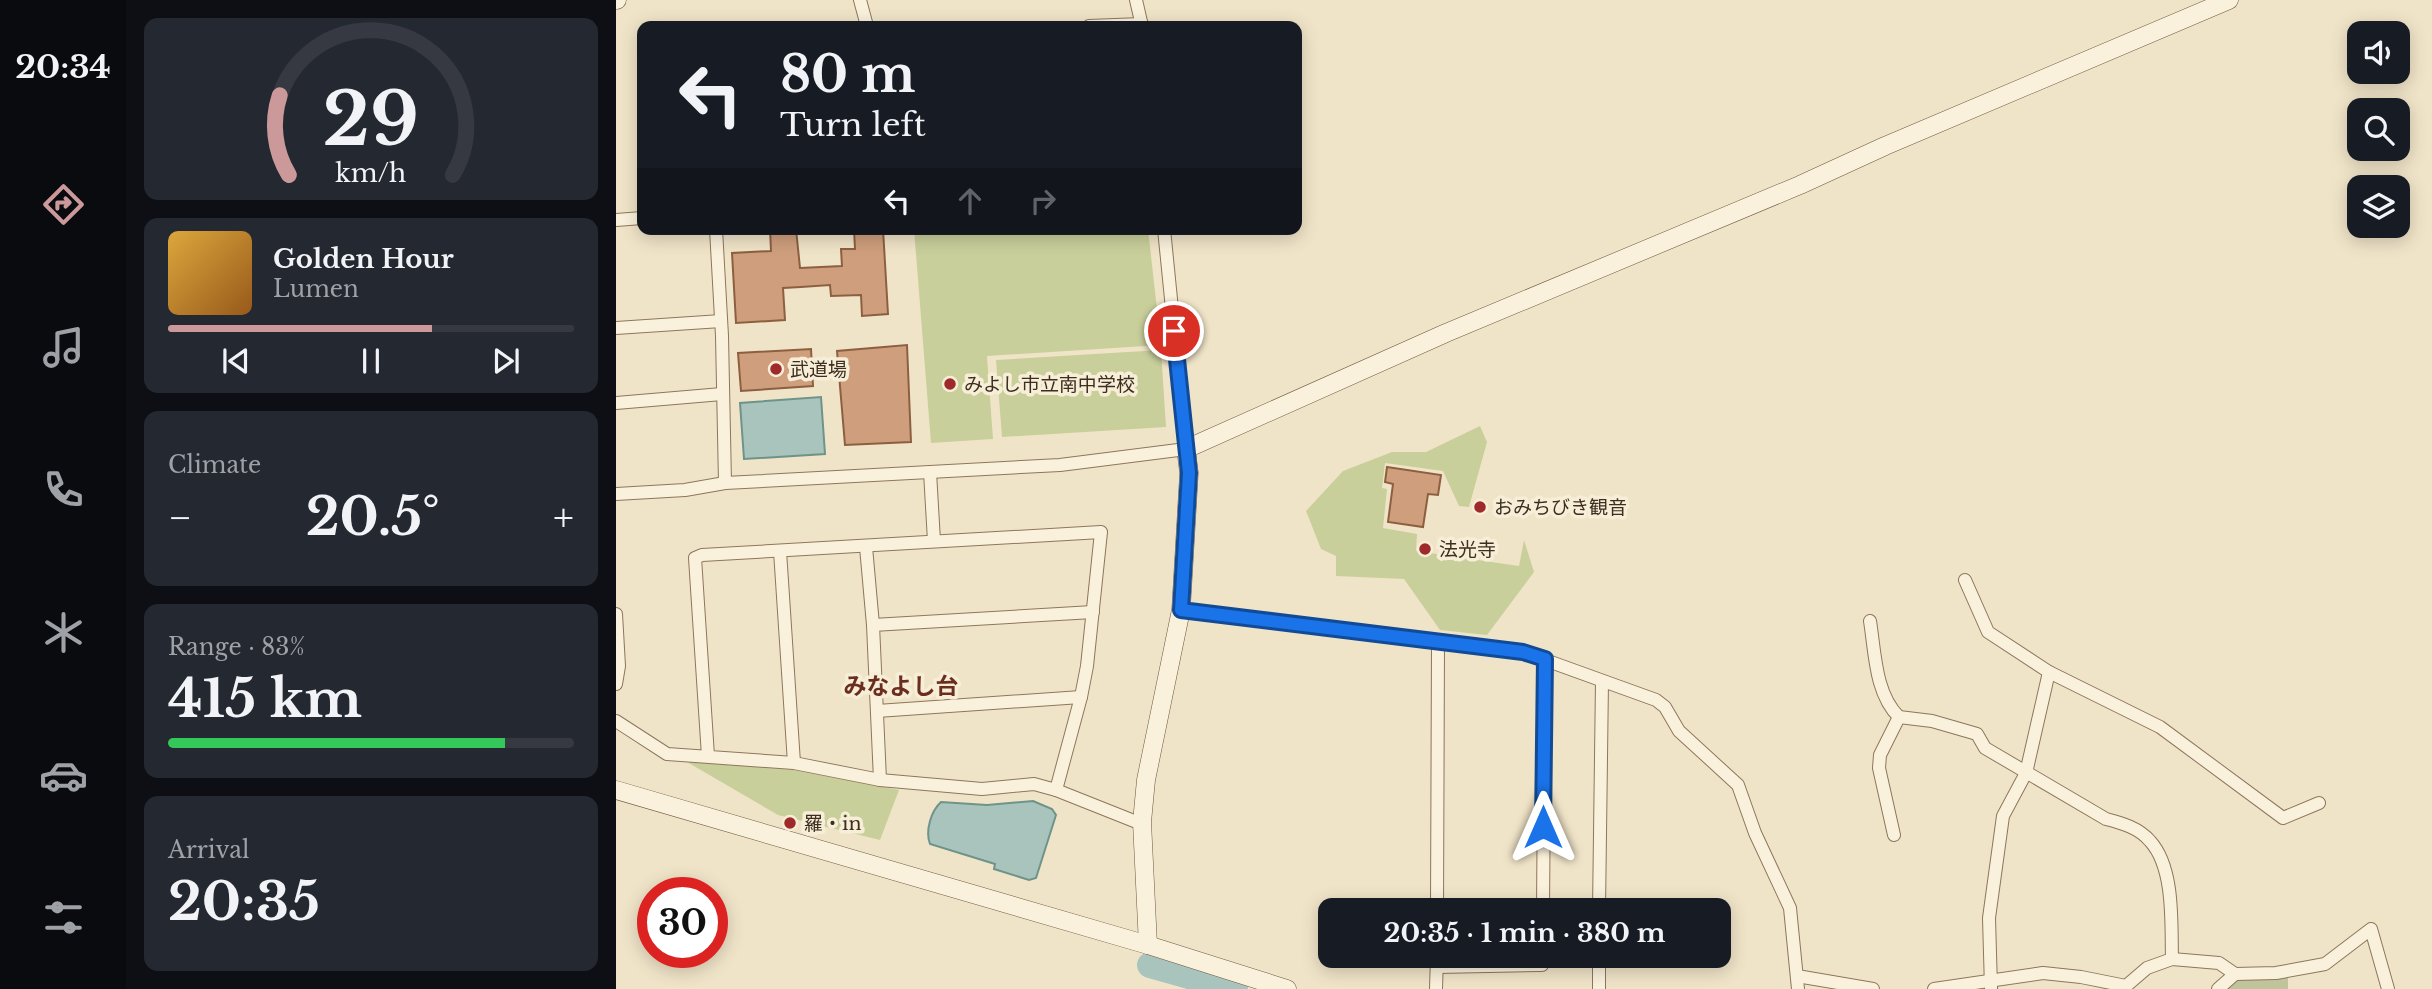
<!DOCTYPE html>
<meta charset="utf-8">
<style>
:root{--surface:#171b24;--page:#242831;--text:#f1f3f6;--muted:#9ea1a6;--line:#363941;--accent:#cc999b}
body{margin:0;font-family:"Libre Baskerville","Noto Sans JP",serif;background:var(--page);color:var(--text);height:100vh;display:flex;flex-direction:column;font-size:26px;white-space:nowrap}
*{box-sizing:border-box;margin:0}
p{font-size:23px;color:var(--muted)}
.icon{flex:none;width:38px;height:38px;fill:none;stroke:currentColor;stroke-width:2;stroke-linecap:round;stroke-linejoin:round}
.map{position:relative;flex:1;overflow:hidden}
.panel{display:flex;flex-direction:column;gap:18px;padding:18px;background:#0d0f14;width:490px}
.panel>*{flex:none}
.banner{position:absolute;left:21px;top:21px;width:665px;height:214px;border-radius:14px;box-shadow:0 4px 18px #0003;background:#171b24;color:var(--text);overflow:hidden}
.buttons{position:absolute;left:1731px;top:21px;display:grid;gap:14px}
.buttons a{display:grid;place-items:center;width:63px;height:63px;border-radius:14px;background:var(--surface);box-shadow:0 4px 18px #0003;font-size:35px}
.speed{position:absolute;left:21px;top:877px;display:flex;gap:14px;font-size:35px;font-weight:700;text-align:center}
.speed>*{display:grid;place-content:center;width:91px;height:91px;border-radius:50%;background:var(--surface);box-shadow:0 4px 18px #0003;line-height:1}
.speed .limit{border:10px solid #d22;background:#fff;color:#111}
.pin{position:absolute;display:grid;place-items:center;width:60px;height:60px;color:#fff;margin:-30px;border:4px solid #fff;border-radius:50%;box-shadow:0 2px 7px #0007}
.me{position:absolute;width:77px;margin:-38px;rotate:0deg;stroke-linejoin:round;filter:drop-shadow(0 0 5px #0008)}
.turn{display:flex;align-items:center;gap:24px;height:147px;padding:0 28px;font-size:32px}
.turn .icon{width:91px;height:91px;stroke-width:2.5}
.turn b{display:block;font-size:49px;line-height:60px}
.lanes{display:flex;align-items:center;height:66px;padding:0 28px;background:#0003;justify-content:center;gap:35px;direction:ltr}
.lanes .off{opacity:.35}
.big{font-size:52px;font-weight:700;line-height:1.1}
.panel .widget{flex:1;display:flex;flex-direction:column;justify-content:center;gap:10px;min-width:0;padding:0 24px;border-radius:14px;background:var(--page)}
.panel .dial{align-items:center;gap:0}
.dial svg{height:182px;overflow:visible;fill:none;stroke:var(--line);stroke-width:7;stroke-linecap:round;text-anchor:middle}
.dial text{fill:var(--text);stroke:none}
.song{display:flex;align-items:center;gap:21px}
.cover{width:84px;height:84px;border-radius:10px;background:linear-gradient(135deg,hsl(40 70% 55%),hsl(30 70% 35%))}
.played{height:7px;border-radius:4px;background:linear-gradient(90deg,var(--accent) 65%,var(--line) 65%)}
.keys{display:flex;justify-content:space-around;direction:ltr}
.heat{display:flex;justify-content:space-between;align-items:center;font-size:38px;direction:ltr}
.charge{height:10px;border-radius:5px;background:linear-gradient(90deg,#34c759 83%,var(--line) 0)}
.trip{position:absolute;left:702px;top:898px;width:413px;height:70px;border-radius:14px;background:var(--surface);box-shadow:0 4px 18px #0003;font-weight:700;line-height:70px;text-align:center}
main{display:flex;flex:1;min-height:0}
.tab-bar{display:flex;flex-direction:column;width:126px;justify-content:space-around;align-items:center;background:#090b0e;color:var(--muted)}
.tab-bar .icon{width:49px;height:49px}
.tab-bar .active{color:var(--accent)}
.tab-bar b{font-size:32px;color:var(--text)}
.map>svg:first-child{display:block}
.green{fill:#c9cf9b}
.cemetery{fill:#bfc49a}
.water{fill:#a9c4bc;stroke:#6f938a;stroke-width:2}
.lines{fill:none;stroke-linecap:round;stroke-linejoin:round}
.river{stroke:#a9c4bc;stroke-width:26}
.building{fill:#cf9f7d;stroke:#8d5f41;stroke-width:2}
.street-casing{stroke:#8d765c;stroke-width:14}
.secondary-casing{stroke:#6f573f;stroke-width:19}
.street{stroke:#faf1dc;stroke-width:12}
.secondary{stroke:#faf1dc;stroke-width:18}
.route-casing{stroke:#114b97;stroke-width:18}
.route{stroke:#1a73e8;stroke-width:12}
.poi-dot{fill:#9e2a2b;stroke:#f7eed8;stroke-width:2.5}
.labels{text-anchor:middle;stroke-width:7;stroke-linejoin:round;paint-order:stroke}
.poi-label{font-size:19px;fill:#3d2e20;stroke:#f7eed8;text-anchor:start}
.quarter-label{font-size:23px;font-weight:bold;fill:#6b2e1e;stroke:#f7eed8}
</style>
<main>
<nav class="tab-bar">
<b>20:34</b>
<svg class="icon active" aria-label="directions" viewBox="0 0 24 24"><path d="M12 3l9 9-9 9-9-9zM9 14v-3h6M13 9l2 2-2 2"/></svg>
<svg class="icon" aria-label="music" viewBox="0 0 24 24"><path d="M9 18V5l10-2v13"/><circle cx="6" cy="18" r="3"/><circle cx="16" cy="16" r="3"/></svg>
<svg class="icon" aria-label="phone" viewBox="0 0 24 24"><path d="M5 4h4l2 5-3 2q2 4 5 5l2-3 5 2v4C11 20 4 13 5 4z"/></svg>
<svg class="icon" aria-label="climate" viewBox="0 0 24 24"><path d="M12 3v18M4 7l16 10M4 17L20 7"/></svg>
<svg class="icon" aria-label="car" viewBox="0 0 24 24"><path d="M5 17H2v-5l4-1 3-4h7l3 4 3 1v5h-3M9 17h6M6 11h13"/><circle cx="7" cy="17" r="2"/><circle cx="17" cy="17" r="2"/></svg>
<svg class="icon" aria-label="filters" viewBox="0 0 24 24"><path d="M4 7h16M4 17h16"/><circle cx="9" cy="7" r="2"/><circle cx="15" cy="17" r="2"/></svg>
</nav>
<section class="panel">
<div class="widget dial"><svg viewBox="0 0 100 80">
<path d="M14 69A42 42 0 1 1 86 69"/>
<path d="M14 69A42 42 0 0 1 10 34" stroke="#cc999b"/>
<text x="50" y="56" font-size="32" font-weight="700">29</text>
<text x="50" y="72" font-size="11">km/h</text>
</svg></div>
<div class="widget">
<div class="song"><i class="cover"></i><div><b>Golden Hour</b><p>Lumen</p></div></div>
<div class="played"></div>
<div class="keys"><svg class="icon" aria-label="previous" viewBox="0 0 24 24"><path d="M18 5L8 12l10 7zM5 5v14"/></svg><svg class="icon" aria-label="pause" viewBox="0 0 24 24"><path d="M8 5v14M16 5v14"/></svg><svg class="icon" aria-label="next" viewBox="0 0 24 24"><path d="M6 5l10 7-10 7zM19 5v14"/></svg></div>
</div>
<div class="widget"><p>Climate</p>
<div class="heat"><a>−</a><b class="big">20.5°</b><a>+</a></div>
</div>
<div class="widget"><p>Range · 83%</p><b class="big">415 km</b><div class="charge"></div></div>
<div class="widget"><p>Arrival</p><b class="big">20:35</b></div>
</section>
<div class="map">
<svg width="1816" height="989" viewBox="0 0 1816 989">
<rect width="100%" height="100%" fill="#f0e4c8"/>
<g class="green">
<path d="M298,229H532L545,345L371,356L377,439L315,443Z"/>
<path d="M545,350L550,427L386,437L380,360Z"/>
<path d="M864,426L871,442L853,507L843,506L827,471L769,463L766,488L771,489L767,528L801,534L800,551L903,566L908,540L918,572L871,635L824,630L788,579L720,576V556L705,549L690,511L727,471L776,452H810Z"/>
<path d="M71,762L178,770L283,790L264,840L162,815Z"/>
</g>
<path class="cemetery" d="M1672,977V989H1606L1625,978Z"/>
<g class="water">
<path d="M205,397L209,454L128,459L124,403Z"/>
<path d="M417,801L436,809L440,815L420,878L413,880L378,869L379,864L314,844C309,831 315,811 325,802L371,805Z"/>
</g>
<g class="lines">
<path class="river" d="M534,965L619,989"/>
</g>
<g class="building">
<path d="M154,229H180L184,268L226,266L225,249H239L238,229H267L272,314L246,316L245,295L215,296L214,285L185,287L167,288L169,320L120,323L116,253L155,251Z"/>
<path d="M291,345L295,442L229,445L221,351Z"/>
<path d="M195,349L197,386L125,391L122,353Z"/>
<path d="M771,467L825,475L822,495L812,494L807,527L772,522L777,484L769,482Z"/>
</g>
<g class="lines">
<g class="street-casing">
<g id="street">
<path d="M244,0L251,26"/>
<path d="M520,0L526,26"/>
<path d="M473,26L526,24"/>
<path d="M0,220L26,218"/>
<path d="M100,229L106,336L109,483L444,465L570,449L548,229"/>
<path d="M0,328L105,321"/>
<path d="M0,403L106,394"/>
<path d="M314,472L318,541"/>
<path d="M0,494L69,490L109,483"/>
<path d="M250,547L257,625L264,780"/>
<path d="M164,551L178,763"/>
<path d="M1349,580L1372,632L1433,672L1544,727L1667,818L1703,803"/>
<path d="M565,610L907,652L1040,700L1049,707L1063,731L1122,785L1139,833L1174,908L1182,989"/>
<path d="M0,614L3,666L0,684"/>
<path d="M1254,621C1259,652 1259,694 1283,717L1264,755L1263,768L1278,835"/>
<path d="M257,625L477,612"/>
<path d="M261,711L465,697"/>
<path d="M1283,717L1316,721L1361,734L1369,748L1490,819C1506,823 1523,828 1534,841C1559,868 1555,925 1556,959"/>
<path d="M0,721L51,754L178,763L264,780L366,789L418,784L440,790L465,697L471,666L485,532L86,555L79,558L92,756"/>
<path d="M440,790L518,821L526,822"/>
<path d="M821,910L822,643"/>
<path d="M927,910L929,659"/>
<path d="M983,910L986,681"/>
<path d="M821,967L926,965V956"/>
<path d="M1181,976L1257,989"/>
<path d="M1375,988L1373,918L1387,816L1410,773L1433,672"/>
<path d="M820,989L821,956"/>
<path d="M983,989V956"/>
<path d="M1318,989L1427,973L1465,977L1510,986L1531,968L1556,959L1603,963L1619,974L1660,973L1709,964L1755,929L1772,989"/>
<path d="M1602,989L1619,974"/>
</g>
</g>
<g class="secondary-casing">
<g id="secondary">
<path d="M0,0H1"/>
<path d="M0,790L532,945L671,989"/>
<path d="M532,945L526,822L530,780L565,610L573,473L570,449L830,333L1184,185L1269,146L1613,0"/>
</g>
</g>
<use href="#street" class="street"/>
<use href="#secondary" class="secondary"/>
</g>
<g class="lines">
<g class="route-casing">
<path id="route" d="M558,331L573,473L565,610L907,652L929,659L927,827"/>
</g>
<use href="#route" class="route"/>
</g>
<g class="poi-dot">
<circle cx="160" cy="369" r="7"/>
<circle cx="334" cy="384" r="7"/>
<circle cx="864" cy="507" r="7"/>
<circle cx="809" cy="549" r="7"/>
<circle cx="174" cy="823" r="7"/>
</g>
<g class="labels">
<g class="poi-label">
<text x="174" y="376">武道場</text>
<text x="348" y="391">みよし市立南中学校</text>
<text x="878" y="514">おみちびき観音</text>
<text x="823" y="556">法光寺</text>
<text x="188" y="830">羅・in</text>
</g>
<g class="quarter-label">
<text x="285" y="694">みなよし台</text>
</g>
</g>
</svg>
<div class="buttons">
<a><svg class="icon" aria-label="sound" viewBox="0 0 24 24"><path d="M4 9h4l5-4v14l-5-4H4zM17 9q2 3 0 6"/></svg></a>
<a><svg class="icon" aria-label="search" viewBox="0 0 24 24"><circle cx="10" cy="10" r="6"/><path d="M15 15l6 6"/></svg></a>
<a><svg class="icon" aria-label="layers" viewBox="0 0 24 24"><path d="M12 4l9 5-9 5-9-5zM3 14l9 5 9-5"/></svg></a>
</div>
<div class="speed"><div class="limit">30</div></div>
<div class="pin" style="left:558px;top:331px;background:#d93025"><svg class="icon" aria-label="arrive" viewBox="0 0 24 24"><path d="M6 21V4h12l-3 4 3 4H6"/></svg></div>
<svg class="me" style="left:927px;top:827px" viewBox="-20 -20 40 40"><path d="M0-17L14 15 0 8-14 15z" fill="#1a73e8" stroke="#fff" stroke-width="4"/></svg>
<div class="trip">20:35 · 1 min · 380 m</div>
<div class="banner">
<div class="turn"><svg class="icon" aria-label="left" viewBox="0 0 24 24"><path d="M17 20v-9H6M10 6l-5 5 5 5"/></svg><div><b>80 m</b>Turn left</div></div>
<div class="lanes"><svg class="icon" aria-label="left" viewBox="0 0 24 24"><path d="M17 20v-9H6M10 6l-5 5 5 5"/></svg><svg class="icon off" aria-label="ahead" viewBox="0 0 24 24"><path d="M12 20V5M6 11l6-6 6 6"/></svg><svg class="icon off" aria-label="right" viewBox="0 0 24 24"><path d="M7 20v-9h11M14 6l5 5-5 5"/></svg></div>
</div>
</div>
</main>
